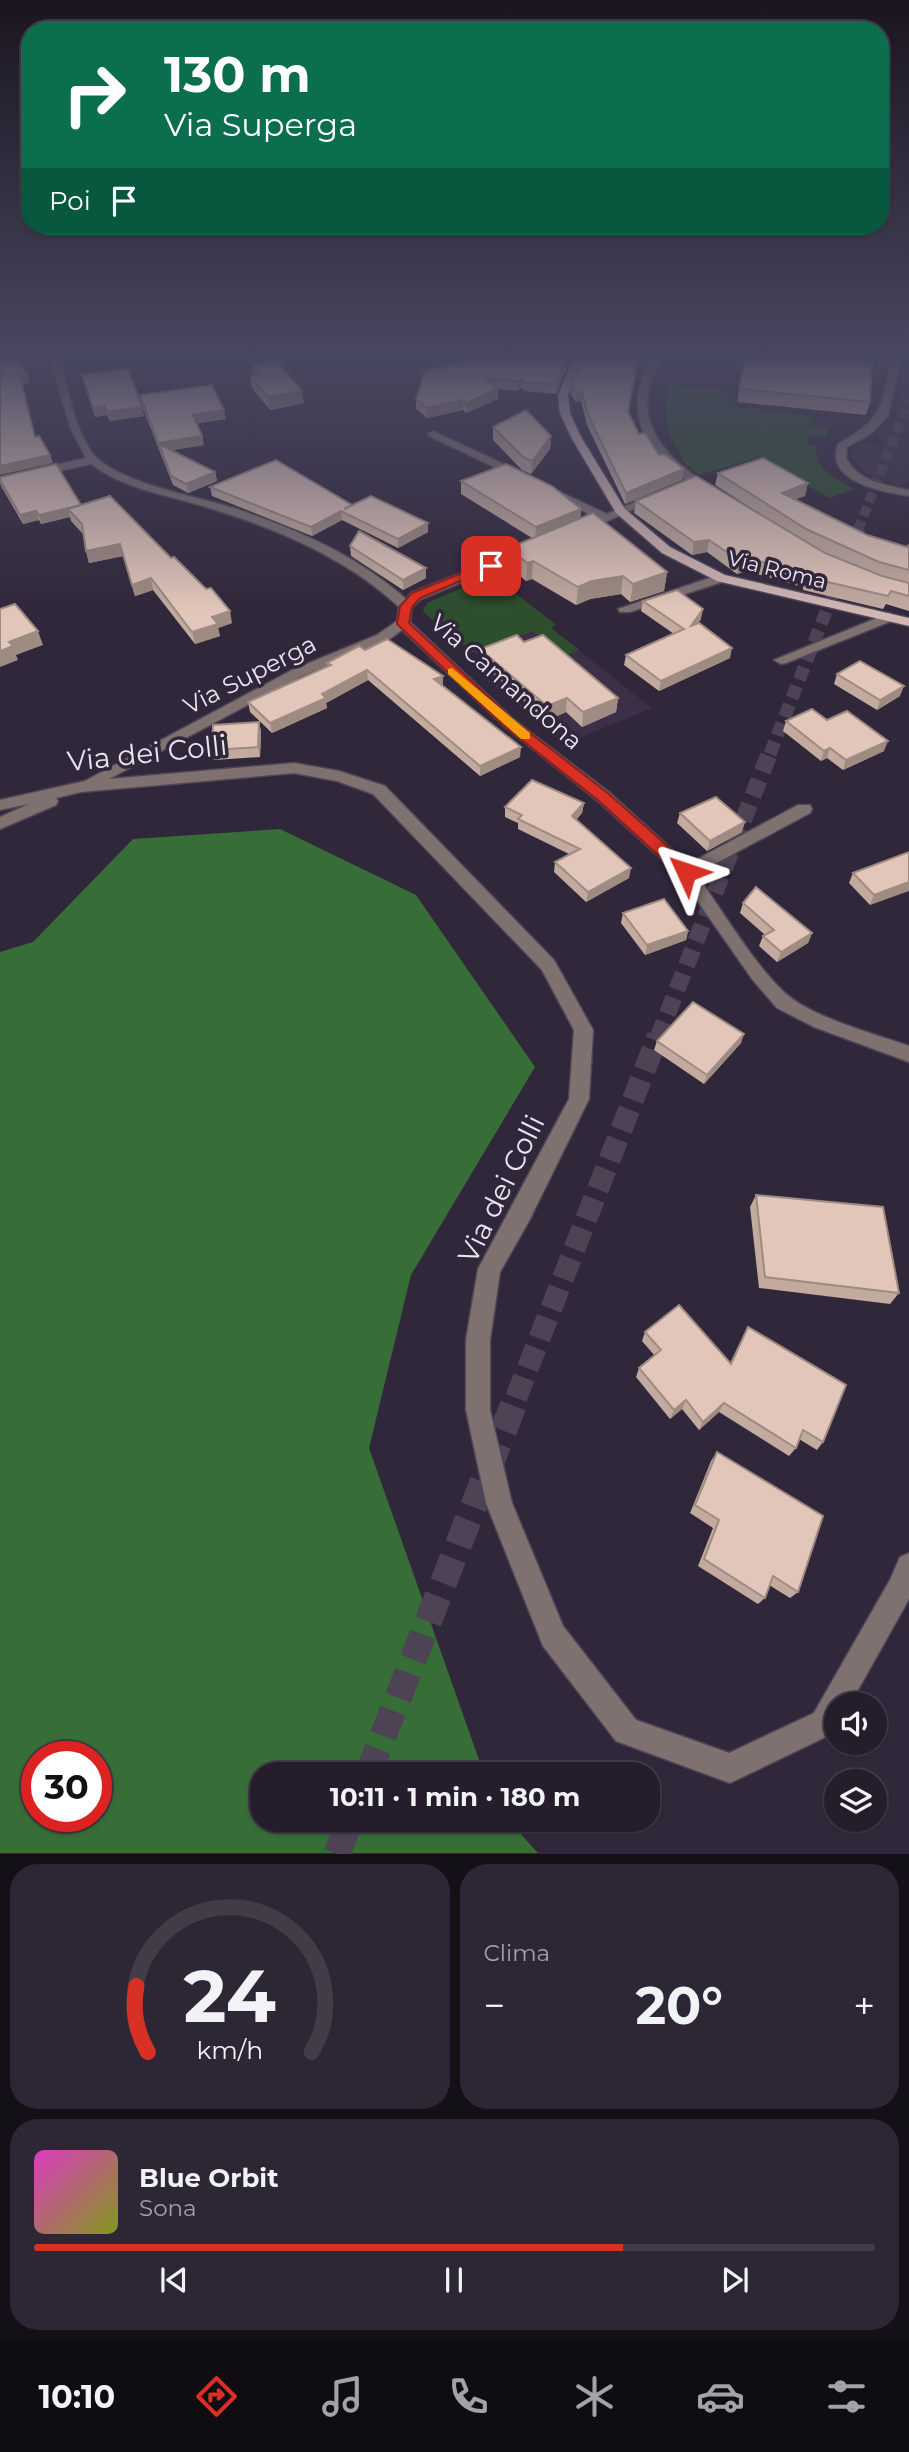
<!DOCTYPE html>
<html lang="it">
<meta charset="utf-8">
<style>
:root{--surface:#251d2c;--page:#2d2634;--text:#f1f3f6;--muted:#a3a2a9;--line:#423b48;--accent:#d93025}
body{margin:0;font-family:Montserrat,sans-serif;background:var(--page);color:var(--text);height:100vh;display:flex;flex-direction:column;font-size:26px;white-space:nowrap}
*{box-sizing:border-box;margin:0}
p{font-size:23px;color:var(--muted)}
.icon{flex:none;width:38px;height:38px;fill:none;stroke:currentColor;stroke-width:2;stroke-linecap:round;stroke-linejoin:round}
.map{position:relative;height:1854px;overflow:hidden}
.side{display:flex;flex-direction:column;gap:10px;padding:10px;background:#141018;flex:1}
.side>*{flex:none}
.hud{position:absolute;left:21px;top:21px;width:868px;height:214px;border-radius:28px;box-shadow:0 2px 5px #0004,0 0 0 2px var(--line);background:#0b6e4f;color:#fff;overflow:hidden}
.controls{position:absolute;left:824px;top:1692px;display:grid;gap:14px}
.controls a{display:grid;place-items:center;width:63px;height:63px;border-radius:50%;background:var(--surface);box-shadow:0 2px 5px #0004,0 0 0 2px var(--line);font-size:35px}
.speed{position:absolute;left:21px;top:1741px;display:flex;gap:14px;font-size:35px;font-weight:700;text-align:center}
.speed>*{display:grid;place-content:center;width:91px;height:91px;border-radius:50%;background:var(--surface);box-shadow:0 2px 5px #0004,0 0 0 2px var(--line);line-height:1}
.speed .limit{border:10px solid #d22;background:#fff;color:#111}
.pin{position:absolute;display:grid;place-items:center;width:60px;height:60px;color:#fff;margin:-30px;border-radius:14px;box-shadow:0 4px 10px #0006}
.me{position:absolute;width:77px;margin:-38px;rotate:312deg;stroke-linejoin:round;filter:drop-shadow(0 0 5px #0008)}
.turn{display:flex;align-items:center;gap:24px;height:147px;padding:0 28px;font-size:32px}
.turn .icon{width:91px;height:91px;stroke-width:2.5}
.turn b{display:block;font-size:49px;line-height:60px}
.then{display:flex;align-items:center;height:66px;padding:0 28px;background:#0003;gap:14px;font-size:26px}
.big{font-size:52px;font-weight:700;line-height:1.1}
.side .tile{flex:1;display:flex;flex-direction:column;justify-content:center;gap:10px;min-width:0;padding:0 24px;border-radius:28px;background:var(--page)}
.side .dial{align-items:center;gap:0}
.dial svg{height:182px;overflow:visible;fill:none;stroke:var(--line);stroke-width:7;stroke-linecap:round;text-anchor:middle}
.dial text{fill:var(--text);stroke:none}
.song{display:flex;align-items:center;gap:21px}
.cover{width:84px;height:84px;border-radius:10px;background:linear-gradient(135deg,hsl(310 70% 55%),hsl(70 70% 35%))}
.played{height:7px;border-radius:4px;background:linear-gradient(90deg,var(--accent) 70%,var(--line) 70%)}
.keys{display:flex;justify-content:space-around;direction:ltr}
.heat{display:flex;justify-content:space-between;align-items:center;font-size:38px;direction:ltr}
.side .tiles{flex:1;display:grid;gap:10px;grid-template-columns:1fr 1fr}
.tile:last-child{grid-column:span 2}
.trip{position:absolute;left:250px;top:1762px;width:410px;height:70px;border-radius:28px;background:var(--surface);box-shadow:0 2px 5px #0004,0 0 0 2px var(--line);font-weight:700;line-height:70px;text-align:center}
.tab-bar{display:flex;height:112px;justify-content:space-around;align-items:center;background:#0f0c12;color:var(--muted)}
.tab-bar .icon{width:49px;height:49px}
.tab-bar .current{color:var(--accent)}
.tab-bar b{font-size:32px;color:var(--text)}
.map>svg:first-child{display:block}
.built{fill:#3c2f47}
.green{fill:#2d4f2d}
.forest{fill:#376d37;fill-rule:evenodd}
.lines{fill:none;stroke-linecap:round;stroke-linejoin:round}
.major-tunnel-far4{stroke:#4d4355;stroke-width:10;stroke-dasharray:10 5;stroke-linecap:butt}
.major-tunnel-far3{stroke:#4d4355;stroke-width:13;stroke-dasharray:13 7;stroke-linecap:butt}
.major-tunnel-far2{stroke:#4d4355;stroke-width:17;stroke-dasharray:17 9;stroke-linecap:butt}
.major-tunnel-far1{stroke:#4d4355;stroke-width:22;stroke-dasharray:22 10;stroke-linecap:butt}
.major-tunnel{stroke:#4d4355;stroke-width:27;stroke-dasharray:27 14;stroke-linecap:butt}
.minor-casing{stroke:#4f4557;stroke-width:3}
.major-casing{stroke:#4f4557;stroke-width:3}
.minor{fill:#7e7170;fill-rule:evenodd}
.major{fill:#d1b6b4;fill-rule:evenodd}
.wall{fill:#c2aa9f}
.shaded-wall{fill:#9e8b82}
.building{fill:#e2c6b9;stroke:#9e8b82;stroke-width:2}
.route{fill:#d93025;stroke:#8d1f18;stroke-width:2}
.slow{fill:#f59e0b}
.labels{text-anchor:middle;stroke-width:7;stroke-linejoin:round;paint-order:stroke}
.far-street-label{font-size:21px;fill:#ebe4f1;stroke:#31273a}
.street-label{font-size:24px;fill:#ebe4f1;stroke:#31273a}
.near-street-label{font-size:28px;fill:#ebe4f1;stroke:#31273a}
</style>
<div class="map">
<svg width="909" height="1854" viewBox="0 0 909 1854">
<rect width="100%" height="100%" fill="#31273a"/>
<g class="built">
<path d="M904,374L909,375V480L900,486L879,480L864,472L851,456L859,442L883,445L886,442L875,434L888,424L901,425L903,422L895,418Z"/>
<path d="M492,575L556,625L551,628L652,708L564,744L478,673L471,667L484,661L423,612V607Z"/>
</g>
<g class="green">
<path d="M833,352H883L878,377L826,371Z"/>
<path d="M669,384L729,391L728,406L812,416L811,426L827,428L826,437L809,435L808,444L816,446C815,470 836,479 855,489L829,498L760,457L699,475L682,461L683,457C666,435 661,411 669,384Z"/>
<path d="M492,575L556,625L551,628L579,650L565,656L533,631L472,652L423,612L427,603Z"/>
</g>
<path class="forest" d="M280,829L416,895L535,1067L411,1275L369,1448L484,1774H262V1820H508L538,1853H0V952L33,942L133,839ZM37,1757H96V1816H37Z"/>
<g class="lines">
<path class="major-tunnel-far4" d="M858,530L909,400"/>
<path class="major-tunnel-far3" d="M770,754L859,528"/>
<path class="major-tunnel-far2" d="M658,1038L770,752"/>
<path class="major-tunnel-far1" d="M516,1398L658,1036"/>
<g class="major-tunnel">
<path d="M368,1774L517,1396"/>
<path d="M337,1854L350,1820"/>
</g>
<g class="minor-casing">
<g id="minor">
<path d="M39,352H54L51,354L60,360C69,390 74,430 94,455C120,484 200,497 237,509C298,530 358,556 406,599L411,593L525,547H533V553L421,599L412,607L410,622L513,719L610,793L688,864L798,805H810L812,809L810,813L696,874C721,908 759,973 790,997C818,1019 875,1034 909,1046V1062L814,1027L777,1008L752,979L680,876L598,801L503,725L402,630L387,641L302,676L109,779L294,763L339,771L385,786L554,960L593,1030L589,1099L529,1221L500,1272L490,1340V1410L512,1503L563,1626L636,1720L729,1753L814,1713L890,1580L900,1557L909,1553V1599L850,1704H836L834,1733L730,1783L616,1741L543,1646L486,1503L466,1410V1340L478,1269L569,1099L574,1030L542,970L373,794L337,781L294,773L81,792L56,798L58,801L56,805L0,829V817L29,804L0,810V800L85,781L292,670L377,635L397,621L399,607C345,557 275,528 206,507C167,495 124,489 91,464L0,484V478L86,458L70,427L51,362L42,357L0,371V365Z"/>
<path d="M492,352H509L425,374L420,371Z"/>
<path d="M656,352H666C624,414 659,454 714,489V493C703,495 694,486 685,480C638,445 622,403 656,352Z"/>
<path d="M892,352H902L888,416L871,434L847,447L846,457C856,481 886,485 909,490V496C883,492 824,482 838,444C888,416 881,404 892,352Z"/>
<path d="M433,431L523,473L525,475L515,477L429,436L428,434Z"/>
<path d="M546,489H554L607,514L651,495L661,497L581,533L575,529L577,526L597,518L546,493Z"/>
<path d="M721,574L727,578L725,581L630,612H620L618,609Z"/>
<path d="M889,613L896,617L894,620L786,663L781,664L774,660Z"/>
</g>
</g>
<g class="major-casing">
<path id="major" d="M576,352H586L568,395L570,413L581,437L625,509L670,547L725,575L909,618V626L717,581L662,553L616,513L571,437L560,413L558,395Z"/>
</g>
<use href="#minor" class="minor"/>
<use href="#major" class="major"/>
</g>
<g class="wall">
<path d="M514,352H573L556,394L524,391L522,388L517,391L498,389V399L466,413L463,410L427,418L416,409V399Z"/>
<path d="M584,352H643L640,355L628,413L639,434L682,480L625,504L587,425L581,401L576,402L571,395V386Z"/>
<path d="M785,352H831V359L870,402L866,415L737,402L746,355L796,361Z"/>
<path d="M252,365L302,391L304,403L270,410L252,388L250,376L253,375Z"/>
<path d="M82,375L144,416L110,421L107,415L95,417Z"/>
<path d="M140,395L226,419L197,423L202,436L204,445L171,450L215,472L217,481L188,493L173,485L141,404Z"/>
<path d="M493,427L551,436L550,449L531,474L522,470L493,440Z"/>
<path d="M718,473L805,496L795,499L867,535L907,547L909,545V611L886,604L883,609L803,590V587L746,571L737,574L707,552L692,555L634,513L636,501L759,513L715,485Z"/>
<path d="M0,477L81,505L232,623L218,628L220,636L195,644L153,590L135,596L123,556L89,563L86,551L83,534L71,521L70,517L41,524L39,520L23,524L1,486Z"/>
<path d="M461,481L581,509L580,519L667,572L664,591L630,602L621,594L590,599L576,605L532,579L526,581L508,566L509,548L532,538L461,494Z"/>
<path d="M210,487L352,505L428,523V532L398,548L342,520L312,536L212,496Z"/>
<path d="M350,546L426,568V578L403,590L351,556Z"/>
<path d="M643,601L701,619L698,623L730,658L659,691L624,665L626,655L674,634L641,611Z"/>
<path d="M524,642L618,698L616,712L582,727L566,712L546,721L480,663V649Z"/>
<path d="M365,650L443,686L520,757L480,776L368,680L326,703L327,708L272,733L250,712L248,702L328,666L327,663Z"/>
<path d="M837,674L900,696L877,710L834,684Z"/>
<path d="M827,720L884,751L843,770L827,758L821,761L783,731L786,721Z"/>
<path d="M259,722L261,732L260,757L214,760L212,750Z"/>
<path d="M584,803L582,813L576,820L629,878L586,902L554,872L555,862L569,854L518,829V823L505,817V807Z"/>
<path d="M680,813L742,832L707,851L677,823Z"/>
<path d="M909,852L870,905L849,883L853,873Z"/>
<path d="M743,903L812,933L808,943L777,962L759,946L763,936L765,935L740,913Z"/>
<path d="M623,913L688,931L686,940L645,955L621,923Z"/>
<path d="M657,1041L741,1043L704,1084L654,1050Z"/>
<path d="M756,1195L899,1293L890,1304L759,1288L750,1207Z"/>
<path d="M748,1327L823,1442L817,1450L799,1439L796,1448L789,1456L719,1412L699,1430L682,1409L670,1419L636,1377L639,1368L655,1356L642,1341L645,1332L730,1363Z"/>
<path d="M717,1452L798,1592L790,1598L769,1585L765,1598L758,1604L698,1566L713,1528L690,1513L711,1461Z"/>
</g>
<g class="shaded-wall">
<path d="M5,352H9L11,358L0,363V354Z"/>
<path d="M570,352H573L556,394V384Z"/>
<path d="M28,375L30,383L22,384L20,376Z"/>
<path d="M523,379L522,388L517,391V381Z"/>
<path d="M498,389V399L466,413V403Z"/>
<path d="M302,391L304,403L270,410L268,397Z"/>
<path d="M582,392L581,401L576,402L577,393Z"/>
<path d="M463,400V410L427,418L426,408Z"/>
<path d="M105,406L107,415L95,417L93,408Z"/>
<path d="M142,407L144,416L110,421L108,412Z"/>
<path d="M224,410L226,419L194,424L193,415Z"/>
<path d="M202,436L204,445L162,452L159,444L160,452L158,443Z"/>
<path d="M551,436L550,449L531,474L532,461Z"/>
<path d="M50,455L53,463L0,475V466Z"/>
<path d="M684,469L682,480L625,504L626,493Z"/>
<path d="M215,472L217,481L188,493L186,484Z"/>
<path d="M808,483L805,496L779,505L782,493Z"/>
<path d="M81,505L68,509L70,517L41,524L39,515Z"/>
<path d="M581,509L580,522L535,540L536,527Z"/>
<path d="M36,511L39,520L23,524L20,515Z"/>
<path d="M341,511L342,520L312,536L311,527Z"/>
<path d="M428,523V532L398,548V539Z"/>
<path d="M709,540L707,552L692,555L694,542Z"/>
<path d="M120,544L123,556L89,563L86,551Z"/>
<path d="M748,558L746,571L737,574L740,561Z"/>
<path d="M533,561L532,579L526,581L527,563Z"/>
<path d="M426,568V578L403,590V580Z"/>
<path d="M667,572L664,591L630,602L633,584Z"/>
<path d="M623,576L621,594L590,599L576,605L578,587L592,581Z"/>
<path d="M151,578L153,590L135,596L132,585Z"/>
<path d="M703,609L701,619L690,636L691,626Z"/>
<path d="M230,611L232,623L218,628L220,636L195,644L192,632L212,617Z"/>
<path d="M38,631L43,645L16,655L18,660L0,667V651L9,642Z"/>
<path d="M732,648L730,658L659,691L661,681Z"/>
<path d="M367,670L368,680L326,703L327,708L272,733L270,723Z"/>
<path d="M443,676V686L434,679Z"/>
<path d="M904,686L900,696L877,710L880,700Z"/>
<path d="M567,698L566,712L546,721L547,706Z"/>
<path d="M618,698L616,712L582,727L583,712Z"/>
<path d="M259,722L261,732L260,757L258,747Z"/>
<path d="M888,741L884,751L843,770L846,760Z"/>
<path d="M521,747L520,757L480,776V766Z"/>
<path d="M830,748L827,758L821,761L824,751Z"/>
<path d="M584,803L582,813L570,826L572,816Z"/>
<path d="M745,822L742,832L707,851L710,841Z"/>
<path d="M631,868L629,878L586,902L588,892Z"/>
<path d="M909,882V891L870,905L874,895Z"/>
<path d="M688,931L686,940L645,955L647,945Z"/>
<path d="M812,933L808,943L777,962L781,952Z"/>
<path d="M744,1034L741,1043L704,1084L707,1075Z"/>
<path d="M686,1400L682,1409L670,1419L674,1410Z"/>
<path d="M724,1403L719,1412L699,1430L703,1422Z"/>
</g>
<g class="building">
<path d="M514,352H570L556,384L524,382L523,379L517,381L485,378L498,389L466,403L463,400L426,408L416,399L425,371Z"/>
<path d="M584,352H639L628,412L639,434L645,433L659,455L664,454L684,469L626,493L588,415L582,392L577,393L571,386Z"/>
<path d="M804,352H831V359L872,363L870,402L739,389L746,355L818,363Z"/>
<path d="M16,360L28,375L20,376L35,437L39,436L50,455L0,466V401L1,400L0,396V364Z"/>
<path d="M276,360L302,391L268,397L250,376L260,374L252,365Z"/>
<path d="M128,369L142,407L108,412L105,406L93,408L82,375Z"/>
<path d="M212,385L224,410L193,415L202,436L158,443L140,395Z"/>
<path d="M526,410L551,436L532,461L523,457L493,427Z"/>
<path d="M159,444L215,472L186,484L171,476Z"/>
<path d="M763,458L808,483L782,493L867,535L907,547L909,545V570L879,562L806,529L718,473Z"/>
<path d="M276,460L352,505L344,509L371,496L428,523L398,539L341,511L311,527L210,487Z"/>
<path d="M56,464L81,505L39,515L36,511L20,515L0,480V477Z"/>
<path d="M506,464L552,486L581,509L536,527L461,481Z"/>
<path d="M696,476L825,553L882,576L909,583V596L891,591L888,596L806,577L808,575L748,558L740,561L709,540L694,542L636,501Z"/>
<path d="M110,496L171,558L174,557L206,589L211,588L230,611L212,617L218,624L192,632L151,578L132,585L120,544L86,551L82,524L68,509Z"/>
<path d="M593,513L667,572L633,584L623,576L592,581L578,587L533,561L527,563L509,548Z"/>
<path d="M359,531L426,568L403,580L350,546Z"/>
<path d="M677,590L703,609L691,626L699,623L732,648L661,681L626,655L684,629L643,601Z"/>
<path d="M15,604L38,631L9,642L13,646L0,651V609Z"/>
<path d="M517,635L524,642L543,635L618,698L583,712L567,698L547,706L480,649Z"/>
<path d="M387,639L443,676L434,679L521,747L480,766L367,670L322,694L326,698L270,723L248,702L331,665L327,663L359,646L365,650Z"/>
<path d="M860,661L904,686L880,700L837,674Z"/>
<path d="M812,709L827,720L847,711L888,741L846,760L830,748L824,751L786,721Z"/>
<path d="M259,722L258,747L212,750L213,725Z"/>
<path d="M532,780L584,803L572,816L631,868L588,892L555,862L580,849L518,819L522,815L505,807Z"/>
<path d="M716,797L745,822L710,841L680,813Z"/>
<path d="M909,852V882L874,895L853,873Z"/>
<path d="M756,887L812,933L781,952L763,936L774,930L743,903Z"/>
<path d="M664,899L688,931L647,945L623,913Z"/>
<path d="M693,1002L744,1034L707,1075L657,1041Z"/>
<path d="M756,1195L883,1207L899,1293L765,1277Z"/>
<path d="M679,1305L731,1364L748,1327L846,1385L823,1442L803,1430L796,1448L724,1403L703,1422L686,1400L674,1410L639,1368L661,1350L645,1332Z"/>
<path d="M717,1452L823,1516L798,1592L773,1576L765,1598L704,1559L719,1520L695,1505Z"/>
</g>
<linearGradient id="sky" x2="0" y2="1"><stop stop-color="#1b1520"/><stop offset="0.58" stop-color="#484760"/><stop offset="1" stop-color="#484760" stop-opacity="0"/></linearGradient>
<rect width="909" height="612" fill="url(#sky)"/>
<path class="route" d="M487,563L496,566L420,598L412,607L409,623L512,719L609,794L692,868L694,872L692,876H681L599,801L503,725L397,624L400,606L412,593Z"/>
<path class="slow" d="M452,668L530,733V739H521L448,674V669Z"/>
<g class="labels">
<g class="far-street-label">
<text transform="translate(777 570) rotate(14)" y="7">Via Roma</text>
</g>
<g class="street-label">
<text transform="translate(250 675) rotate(-27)" y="8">Via Superga</text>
<text transform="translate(506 682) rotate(41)" y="8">Via Camandona</text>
</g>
<g class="near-street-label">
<text transform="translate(147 753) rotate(-6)" y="10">Via dei Colli</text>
<text transform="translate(501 1189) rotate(-64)" y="10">Via dei Colli</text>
</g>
</g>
</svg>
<div class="controls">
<a><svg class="icon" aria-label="sound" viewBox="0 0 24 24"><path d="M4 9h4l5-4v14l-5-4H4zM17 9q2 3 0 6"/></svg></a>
<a><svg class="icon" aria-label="layers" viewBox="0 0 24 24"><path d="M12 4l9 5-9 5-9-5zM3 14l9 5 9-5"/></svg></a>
</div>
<div class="speed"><div class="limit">30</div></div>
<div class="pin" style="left:491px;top:566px;background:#d93025"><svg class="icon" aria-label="arrive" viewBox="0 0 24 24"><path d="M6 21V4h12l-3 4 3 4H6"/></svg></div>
<svg class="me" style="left:686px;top:872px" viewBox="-20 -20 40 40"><path d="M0-17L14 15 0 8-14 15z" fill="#d93025" stroke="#fff" stroke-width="4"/></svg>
<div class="trip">10:11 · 1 min · 180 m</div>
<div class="hud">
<div class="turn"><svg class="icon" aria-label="right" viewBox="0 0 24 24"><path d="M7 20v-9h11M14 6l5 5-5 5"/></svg><div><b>130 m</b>Via Superga</div></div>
<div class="then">Poi<svg class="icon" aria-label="arrive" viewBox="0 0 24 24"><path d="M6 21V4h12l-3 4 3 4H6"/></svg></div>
</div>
</div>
<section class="side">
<div class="tiles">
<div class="tile dial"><svg viewBox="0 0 100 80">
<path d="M14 69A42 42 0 1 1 86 69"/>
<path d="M14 69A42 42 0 0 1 9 40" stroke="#d93025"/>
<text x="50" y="56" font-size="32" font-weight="700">24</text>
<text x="50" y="72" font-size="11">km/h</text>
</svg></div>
<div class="tile"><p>Clima</p>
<div class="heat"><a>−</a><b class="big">20°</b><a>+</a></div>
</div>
<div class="tile">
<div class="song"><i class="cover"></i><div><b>Blue Orbit</b><p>Sona</p></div></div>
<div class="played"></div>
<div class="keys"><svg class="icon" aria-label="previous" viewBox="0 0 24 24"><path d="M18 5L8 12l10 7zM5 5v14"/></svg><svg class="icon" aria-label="pause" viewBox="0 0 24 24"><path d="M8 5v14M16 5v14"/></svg><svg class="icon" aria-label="next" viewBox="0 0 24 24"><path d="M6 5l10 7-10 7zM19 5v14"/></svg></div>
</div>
</div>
</section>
<nav class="tab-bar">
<b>10:10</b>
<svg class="icon current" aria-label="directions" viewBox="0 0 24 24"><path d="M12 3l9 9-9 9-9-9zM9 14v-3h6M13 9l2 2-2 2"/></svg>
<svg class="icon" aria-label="music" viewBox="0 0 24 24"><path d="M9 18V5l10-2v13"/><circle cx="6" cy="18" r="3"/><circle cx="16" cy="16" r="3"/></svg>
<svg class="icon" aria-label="phone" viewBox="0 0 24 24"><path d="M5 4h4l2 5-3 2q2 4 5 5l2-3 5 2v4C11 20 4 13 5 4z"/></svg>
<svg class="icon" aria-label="climate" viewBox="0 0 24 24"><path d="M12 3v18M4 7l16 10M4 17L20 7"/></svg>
<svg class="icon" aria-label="car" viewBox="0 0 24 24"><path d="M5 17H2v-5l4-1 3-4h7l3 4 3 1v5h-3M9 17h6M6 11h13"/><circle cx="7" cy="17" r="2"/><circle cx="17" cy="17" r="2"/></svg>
<svg class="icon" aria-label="filters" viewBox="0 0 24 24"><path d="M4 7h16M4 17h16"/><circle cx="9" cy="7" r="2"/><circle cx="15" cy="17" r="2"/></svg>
</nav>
